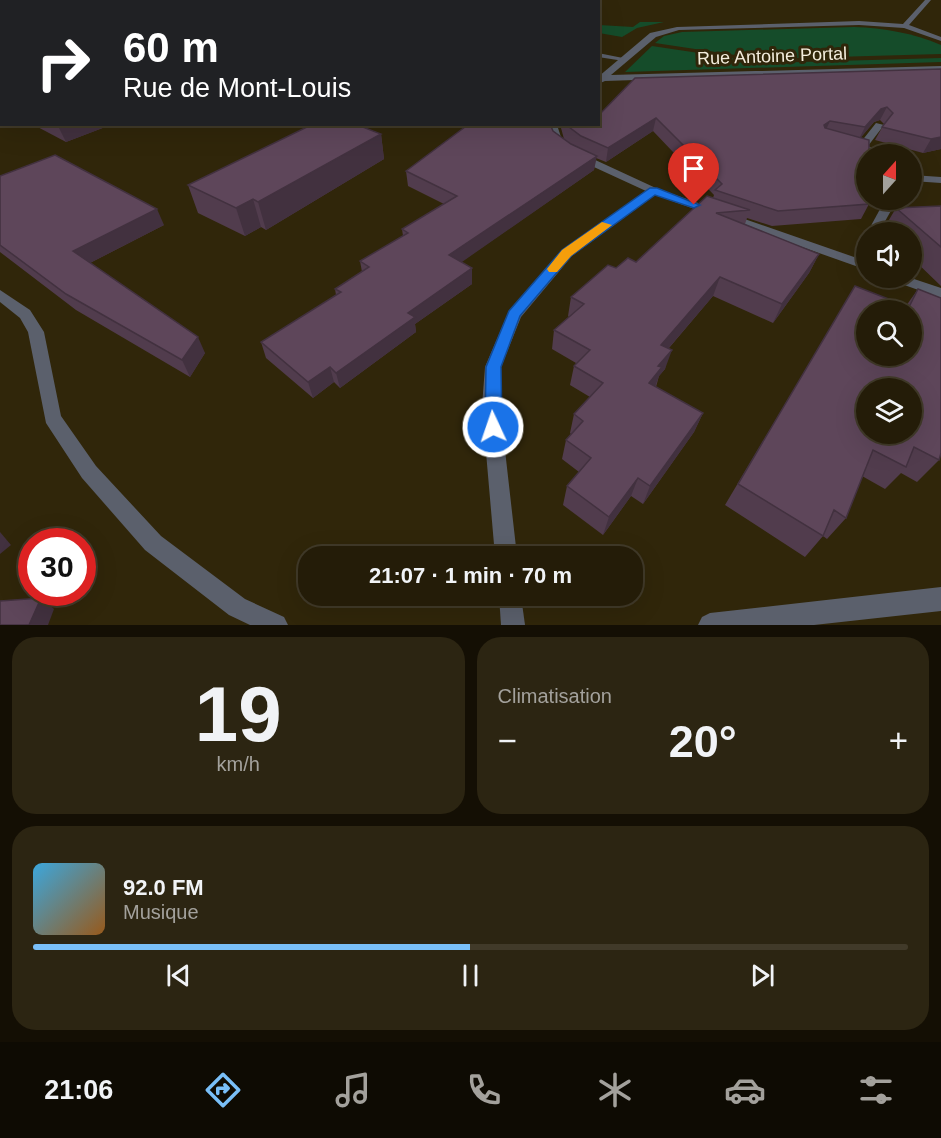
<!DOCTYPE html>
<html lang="fr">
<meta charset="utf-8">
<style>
:root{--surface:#241c08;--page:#2c2512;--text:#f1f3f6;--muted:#a3a19c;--line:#413a29;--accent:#79bff8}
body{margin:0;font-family:Helvetica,sans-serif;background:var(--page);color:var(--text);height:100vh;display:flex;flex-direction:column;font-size:22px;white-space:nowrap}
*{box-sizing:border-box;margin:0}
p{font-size:20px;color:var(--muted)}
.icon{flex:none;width:33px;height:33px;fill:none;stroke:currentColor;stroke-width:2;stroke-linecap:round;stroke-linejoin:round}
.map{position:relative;height:625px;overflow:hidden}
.details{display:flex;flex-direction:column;gap:12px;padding:12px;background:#140f04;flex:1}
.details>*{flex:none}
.top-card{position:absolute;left:0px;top:0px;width:600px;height:126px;box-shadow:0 6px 24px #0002,0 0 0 2px var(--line);background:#202124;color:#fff;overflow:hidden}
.needle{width:39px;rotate:21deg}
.tools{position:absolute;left:856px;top:144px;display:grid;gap:12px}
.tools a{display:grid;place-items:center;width:66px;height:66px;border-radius:50%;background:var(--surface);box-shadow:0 6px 24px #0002,0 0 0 2px var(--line);font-size:30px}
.speed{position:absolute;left:18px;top:528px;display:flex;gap:12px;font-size:30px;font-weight:700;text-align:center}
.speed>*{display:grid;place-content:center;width:78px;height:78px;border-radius:50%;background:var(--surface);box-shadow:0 6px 24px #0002,0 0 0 2px var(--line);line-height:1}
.speed .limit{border:9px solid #d22;background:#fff;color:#111}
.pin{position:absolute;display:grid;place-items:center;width:51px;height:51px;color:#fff;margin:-62px -26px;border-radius:50% 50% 50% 0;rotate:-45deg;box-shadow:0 0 6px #0007}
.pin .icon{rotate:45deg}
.me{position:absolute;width:66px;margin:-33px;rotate:357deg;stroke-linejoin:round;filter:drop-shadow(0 0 4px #0008)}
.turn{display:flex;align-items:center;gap:21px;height:126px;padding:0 24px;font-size:27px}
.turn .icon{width:78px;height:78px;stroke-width:2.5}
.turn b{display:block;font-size:42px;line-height:51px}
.big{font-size:45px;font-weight:800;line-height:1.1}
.details .tile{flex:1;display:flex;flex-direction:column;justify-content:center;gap:9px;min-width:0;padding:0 21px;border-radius:24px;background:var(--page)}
.details .dial{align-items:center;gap:0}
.dial b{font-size:78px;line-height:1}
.song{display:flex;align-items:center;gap:18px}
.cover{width:72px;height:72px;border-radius:9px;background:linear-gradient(135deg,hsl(200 70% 55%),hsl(30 70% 35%))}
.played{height:6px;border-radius:3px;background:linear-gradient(90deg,var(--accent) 50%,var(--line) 50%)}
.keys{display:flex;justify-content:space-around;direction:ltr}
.heat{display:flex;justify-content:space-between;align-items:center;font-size:33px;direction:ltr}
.details .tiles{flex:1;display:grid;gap:12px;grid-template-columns:1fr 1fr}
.tile:last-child{grid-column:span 2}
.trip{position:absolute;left:298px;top:546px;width:345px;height:60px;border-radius:24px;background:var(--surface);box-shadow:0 6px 24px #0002,0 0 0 2px var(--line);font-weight:800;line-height:60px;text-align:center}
.tabs{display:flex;height:96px;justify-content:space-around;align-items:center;background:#0e0b03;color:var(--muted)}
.tabs .icon{width:42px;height:42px}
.tabs .selected{color:var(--accent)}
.tabs b{font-size:27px;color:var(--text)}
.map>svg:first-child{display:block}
.green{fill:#154c2a}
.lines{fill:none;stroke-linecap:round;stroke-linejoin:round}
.lane{fill:#5b606c;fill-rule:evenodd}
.street{fill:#5b606c;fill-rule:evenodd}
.wall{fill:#513c4d}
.shaded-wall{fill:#42313f}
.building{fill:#5e465a;stroke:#42313f;stroke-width:1.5;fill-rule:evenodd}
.route{fill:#1a73e8;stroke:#114b97;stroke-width:1.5}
.slow{fill:#f59e0b}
.labels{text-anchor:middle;stroke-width:6;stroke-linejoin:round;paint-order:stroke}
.far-street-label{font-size:18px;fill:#f3eddd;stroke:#30260a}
</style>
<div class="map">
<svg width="941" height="625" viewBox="0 0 941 625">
<rect width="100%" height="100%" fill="#30260a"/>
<g class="green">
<path d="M640,22H664L637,28L622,37L599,33V25L633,27Z"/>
<path d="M854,27C884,28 913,33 941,45V54L762,59L655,43L664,36L682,32Z"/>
<path d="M652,46L766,63L941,58V62L625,72Z"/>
</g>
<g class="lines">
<g class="lane">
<path d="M598,53L628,59L624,61L598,57Z"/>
<path d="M876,123L884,125L868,146L883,154H870L857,147Z"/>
<path d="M912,175L941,177V183L912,181Z"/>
</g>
<g class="street">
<path d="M51,0H60L48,2Z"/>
<path d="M925,0H931L909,25L941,37V41L904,28L859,25L679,30L656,37L611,75L941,66V70L605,81L598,84V77L650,33L677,27L859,21L903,24Z"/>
<rect x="0" y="6" width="2" height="4"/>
<path d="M551,124H561L558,128L562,140L578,152L658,189L854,257L862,242L867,241L865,261L867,270L655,195L572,256L521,317L501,367L500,406L517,556H495L482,406L485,367L509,311L562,250L646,191L570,156L553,143L548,128Z"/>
<path d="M885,200H897L879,232L867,233Z"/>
<path d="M891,278H911L941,288V298L893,281Z"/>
<path d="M0,290L30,310L44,332L61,416L96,466L161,536L245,599L284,617L288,625H250L229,615L145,550L82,478L46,423L28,332L20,318L0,302Z"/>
<path d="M941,587V611L814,625H698L702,617L710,613Z"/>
<path d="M499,596H521L525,625H501Z"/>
</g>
</g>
<g class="wall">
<path d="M0,59H2V110L0,109Z"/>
<path d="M941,69V149L923,153L875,140L884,124L880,120L874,122L860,138L869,204L861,219L772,226L747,218L745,224L819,254L809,273L773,323L713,296L669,348L665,369L659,376L656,387L703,413L694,432L643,504L631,496L603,535L563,505L567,486L579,472L562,459L566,440L571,434L570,433L574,414L590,397L570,385L574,366L576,363L552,349L554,330L569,317L568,316L571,297L616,268L636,262L713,198L714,195L653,131L606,162L596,158L594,170L461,262L472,284L415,324L416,332L340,388L334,382L313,398L266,358L261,342L336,295L335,289L362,272L360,261L403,236L402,229L444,204L408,186L406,171L553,131L572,145L564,139L561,128V124H598Z"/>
<path d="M32,124H113L66,142Z"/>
<path d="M381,134L384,159L266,230L261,227L245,236L198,213L188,185Z"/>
<path d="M0,176L164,225L90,263L205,353L190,377L76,310L0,252Z"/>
<path d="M941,206V286L912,258V232H885L883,230L896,208Z"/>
<path d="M855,286L906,306L918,289L939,460L917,482L901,473L885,489L862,476L846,518L827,539L823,536L805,557L725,505Z"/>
</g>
<g class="shaded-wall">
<path d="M887,107L880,120L874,122L858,141L865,127L881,109Z"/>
<path d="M656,118L653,131L606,162L608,148Z"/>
<path d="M830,121L824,134V125Z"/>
<path d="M57,124H113L66,142Z"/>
<path d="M381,134L384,159L266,230L258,202Z"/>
<path d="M941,137V149L923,153L931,139Z"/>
<path d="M597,156L594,170L449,271V255Z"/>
<path d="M253,199L261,227L245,236L236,208Z"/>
<path d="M157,209L164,225L82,267L73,251Z"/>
<path d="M819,254L809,273L773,323L782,304Z"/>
<path d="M472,268V284L415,324L416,332L340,388L336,373L408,313Z"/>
<path d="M720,277L713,296L655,364L661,345Z"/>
<path d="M198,337L205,353L190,377L182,360Z"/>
<path d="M672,350L665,369L659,376L655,387L649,383L658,366Z"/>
<path d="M330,367L334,382L313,398L308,382Z"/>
<path d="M703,413L694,432L643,504L650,486Z"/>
<path d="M638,478L631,496L603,535L609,517Z"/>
<path d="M0,532L11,545L0,554Z"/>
<path d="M41,598L54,609L48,625H29Z"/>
</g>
<g class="building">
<path d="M228,0H510L511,2H223Z"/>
<path d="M0,59H2V96L0,95Z"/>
<path d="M941,69V137L931,139L882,127L893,113L887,107L881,109L865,127L830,121L824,125L825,128L869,140V154H867V200H869V204L778,211L715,190L722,184L656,118L608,148L581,136L565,124H598V116L635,78Z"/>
<path d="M313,124H355L381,134L258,202L253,199L236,208L188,185Z"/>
<path d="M469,124H550L553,131L571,144L597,156L449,255L472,268L408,313L415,317L336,373L330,367L308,382L261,342L341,292L335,289L369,267L360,261L408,233L402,229L457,196L406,171Z"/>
<path d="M55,155L157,209L73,251L198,337L182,360L66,294L0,245V176Z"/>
<path d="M707,196L750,210L716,213L819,254L782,304L720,277L661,345L672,350L658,366L662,367L649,383L703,413L650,486L638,478L609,517L567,486L591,458L566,440L583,421L574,414L603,383L574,366L590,350L554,330L584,304L571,297L608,265L616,268L628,258L636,262Z"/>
<path d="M941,206V247L896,208Z"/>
<path d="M855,286L909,307L918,289L941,298V453L939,460L914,447L906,467L873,450L846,518L834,510L823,536L738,484ZM867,310H912V356H867ZM867,388H912V434H867Z"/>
<path d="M41,598L29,625H0V601Z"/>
</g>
<path class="route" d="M650,188H657L700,205L694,208L655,195L571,256L520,316L501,367L502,427L499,432H487L485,427L486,367L509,311L562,250Z"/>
<path class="slow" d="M602,222L612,225L571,256L557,272H549L547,269L562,250Z"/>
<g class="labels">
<g class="far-street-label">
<text transform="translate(772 56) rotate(-2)" y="6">Rue Antoine Portal</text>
</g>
</g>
</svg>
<div class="tools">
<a><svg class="needle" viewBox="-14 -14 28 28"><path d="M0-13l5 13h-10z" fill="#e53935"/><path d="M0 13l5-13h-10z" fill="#a3a19c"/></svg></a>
<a><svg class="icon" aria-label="sound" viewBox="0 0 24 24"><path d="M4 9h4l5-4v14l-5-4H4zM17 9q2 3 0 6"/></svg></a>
<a><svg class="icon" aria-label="search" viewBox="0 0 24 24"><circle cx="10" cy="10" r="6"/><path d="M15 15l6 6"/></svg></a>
<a><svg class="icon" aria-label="layers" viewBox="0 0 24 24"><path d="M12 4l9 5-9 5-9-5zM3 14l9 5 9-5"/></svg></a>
</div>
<div class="speed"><div class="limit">30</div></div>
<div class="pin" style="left:694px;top:205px;background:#d93025"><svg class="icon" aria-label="arrive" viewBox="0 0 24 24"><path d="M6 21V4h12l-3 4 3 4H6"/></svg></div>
<svg class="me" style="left:493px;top:427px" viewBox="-20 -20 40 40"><circle r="17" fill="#1a73e8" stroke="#fff" stroke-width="3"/><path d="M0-11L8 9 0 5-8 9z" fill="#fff"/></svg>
<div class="trip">21:07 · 1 min · 70 m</div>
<div class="top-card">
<div class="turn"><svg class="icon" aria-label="right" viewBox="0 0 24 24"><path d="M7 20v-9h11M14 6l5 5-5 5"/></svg><div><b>60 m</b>Rue de Mont-Louis</div></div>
</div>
</div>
<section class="details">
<div class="tiles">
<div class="tile dial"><b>19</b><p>km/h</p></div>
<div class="tile"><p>Climatisation</p>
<div class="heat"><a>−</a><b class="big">20°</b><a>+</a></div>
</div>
<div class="tile">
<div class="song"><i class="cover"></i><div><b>92.0 FM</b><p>Musique</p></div></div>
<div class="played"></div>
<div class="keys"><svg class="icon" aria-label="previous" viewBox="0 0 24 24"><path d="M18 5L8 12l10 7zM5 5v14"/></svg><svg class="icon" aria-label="pause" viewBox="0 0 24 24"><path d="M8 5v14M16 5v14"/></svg><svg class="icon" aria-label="next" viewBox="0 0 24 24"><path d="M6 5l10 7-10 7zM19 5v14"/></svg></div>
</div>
</div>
</section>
<nav class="tabs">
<b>21:06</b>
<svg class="icon selected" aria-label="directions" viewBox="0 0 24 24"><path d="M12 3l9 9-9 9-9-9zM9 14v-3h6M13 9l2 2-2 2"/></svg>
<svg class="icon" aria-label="music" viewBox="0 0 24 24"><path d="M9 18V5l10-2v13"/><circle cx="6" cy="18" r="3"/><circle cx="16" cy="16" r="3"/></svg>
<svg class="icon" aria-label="phone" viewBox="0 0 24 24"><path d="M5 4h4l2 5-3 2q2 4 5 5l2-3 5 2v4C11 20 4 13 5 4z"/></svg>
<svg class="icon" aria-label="climate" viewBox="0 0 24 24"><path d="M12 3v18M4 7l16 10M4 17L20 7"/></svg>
<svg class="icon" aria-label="car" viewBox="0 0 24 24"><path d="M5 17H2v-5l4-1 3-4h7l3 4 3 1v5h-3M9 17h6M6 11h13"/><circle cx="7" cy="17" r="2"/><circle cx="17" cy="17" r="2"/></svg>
<svg class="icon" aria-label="filters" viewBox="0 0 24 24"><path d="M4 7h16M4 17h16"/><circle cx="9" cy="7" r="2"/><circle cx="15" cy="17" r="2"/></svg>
</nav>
